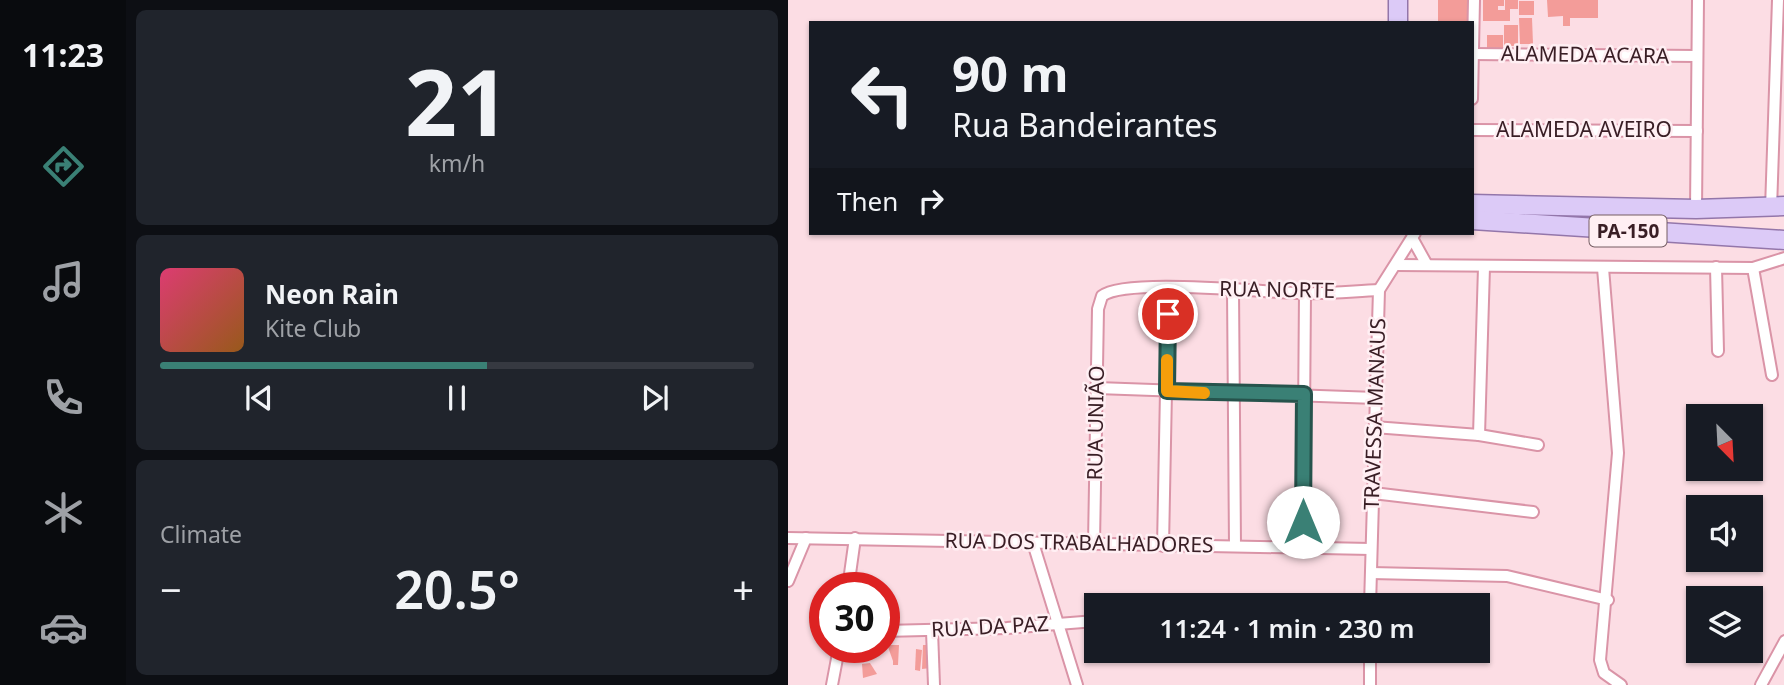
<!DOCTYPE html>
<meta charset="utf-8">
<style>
:root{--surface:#171b24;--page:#20242c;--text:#f1f3f6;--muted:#9ea1a6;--line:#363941;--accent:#3a8075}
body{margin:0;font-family:"Noto Sans",sans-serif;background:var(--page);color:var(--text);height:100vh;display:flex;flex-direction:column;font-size:26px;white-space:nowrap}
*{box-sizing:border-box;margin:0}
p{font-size:23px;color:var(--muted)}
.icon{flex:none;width:38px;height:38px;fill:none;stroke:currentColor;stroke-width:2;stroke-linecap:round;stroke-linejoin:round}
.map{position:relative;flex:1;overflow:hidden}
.details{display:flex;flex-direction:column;gap:10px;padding:10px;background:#0d0f14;width:662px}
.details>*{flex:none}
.top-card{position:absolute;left:21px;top:21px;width:665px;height:214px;border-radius:0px;box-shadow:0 2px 5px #0004;background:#171b24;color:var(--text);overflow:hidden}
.needle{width:46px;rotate:156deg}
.buttons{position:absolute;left:898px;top:404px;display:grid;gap:14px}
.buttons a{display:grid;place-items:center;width:77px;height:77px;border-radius:0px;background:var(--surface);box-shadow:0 2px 5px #0004;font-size:35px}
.speed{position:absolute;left:21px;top:572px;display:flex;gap:14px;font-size:35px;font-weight:700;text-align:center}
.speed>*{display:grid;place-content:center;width:91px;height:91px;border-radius:50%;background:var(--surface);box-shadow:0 2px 5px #0004;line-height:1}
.speed .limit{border:10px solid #d22;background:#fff;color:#111}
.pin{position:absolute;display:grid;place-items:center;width:60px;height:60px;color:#fff;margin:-30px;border:4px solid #fff;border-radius:50%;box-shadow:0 2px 7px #0007}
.me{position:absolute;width:77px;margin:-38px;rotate:0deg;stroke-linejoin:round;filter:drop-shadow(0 0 5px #0008)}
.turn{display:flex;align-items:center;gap:24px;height:147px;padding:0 28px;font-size:32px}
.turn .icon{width:91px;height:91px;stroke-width:2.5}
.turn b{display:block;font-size:49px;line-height:60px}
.then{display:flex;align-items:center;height:66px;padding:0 28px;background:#0003;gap:14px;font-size:26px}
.big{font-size:52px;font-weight:600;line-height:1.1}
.details .card{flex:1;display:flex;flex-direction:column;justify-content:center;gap:10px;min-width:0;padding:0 24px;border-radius:10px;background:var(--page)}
.details .dial{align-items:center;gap:0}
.dial b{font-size:91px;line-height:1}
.song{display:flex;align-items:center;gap:21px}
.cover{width:84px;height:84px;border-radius:10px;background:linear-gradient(135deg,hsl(340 70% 55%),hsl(30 70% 35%))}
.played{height:7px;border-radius:4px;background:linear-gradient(90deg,var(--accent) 55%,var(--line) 55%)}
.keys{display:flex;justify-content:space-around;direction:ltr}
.heat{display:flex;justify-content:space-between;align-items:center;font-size:38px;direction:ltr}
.trip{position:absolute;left:296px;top:593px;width:406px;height:70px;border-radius:0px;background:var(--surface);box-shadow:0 2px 5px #0004;font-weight:600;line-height:70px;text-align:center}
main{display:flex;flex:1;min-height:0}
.tab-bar{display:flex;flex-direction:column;width:126px;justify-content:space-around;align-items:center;background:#090b0e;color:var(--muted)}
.tab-bar .icon{width:49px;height:49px}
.tab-bar .selected{color:var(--accent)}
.tab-bar b{font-size:32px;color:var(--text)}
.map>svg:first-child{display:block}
.building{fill:#f39c99}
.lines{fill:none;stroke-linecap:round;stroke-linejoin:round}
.minor-casing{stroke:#da94a7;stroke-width:14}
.primary-casing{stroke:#9376aa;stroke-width:21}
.minor{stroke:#fff;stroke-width:10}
.primary{stroke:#dccaf7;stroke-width:18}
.route-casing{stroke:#26534c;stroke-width:18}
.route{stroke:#3a8075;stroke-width:12}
.slow{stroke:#f59e0b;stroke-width:12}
.labels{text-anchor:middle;stroke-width:5;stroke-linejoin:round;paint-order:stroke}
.shield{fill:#ffeff3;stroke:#745d63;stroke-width:2}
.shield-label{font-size:19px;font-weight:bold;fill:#391e25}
.street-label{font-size:21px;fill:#391e25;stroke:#ffeff3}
</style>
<main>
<nav class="tab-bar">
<b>11:23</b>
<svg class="icon selected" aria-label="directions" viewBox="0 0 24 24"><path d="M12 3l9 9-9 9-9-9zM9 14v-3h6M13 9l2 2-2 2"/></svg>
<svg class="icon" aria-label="music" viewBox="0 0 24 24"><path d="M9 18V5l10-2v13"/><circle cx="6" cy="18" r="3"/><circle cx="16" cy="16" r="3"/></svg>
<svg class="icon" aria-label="phone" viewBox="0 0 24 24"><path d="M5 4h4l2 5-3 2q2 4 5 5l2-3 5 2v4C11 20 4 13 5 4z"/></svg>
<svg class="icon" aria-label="climate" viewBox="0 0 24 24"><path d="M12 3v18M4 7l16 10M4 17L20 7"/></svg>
<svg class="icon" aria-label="car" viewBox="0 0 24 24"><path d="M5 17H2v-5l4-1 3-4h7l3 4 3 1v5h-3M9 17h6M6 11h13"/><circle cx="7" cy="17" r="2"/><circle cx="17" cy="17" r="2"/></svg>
</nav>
<section class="details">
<div class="card dial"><b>21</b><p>km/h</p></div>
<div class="card">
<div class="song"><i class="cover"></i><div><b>Neon Rain</b><p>Kite Club</p></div></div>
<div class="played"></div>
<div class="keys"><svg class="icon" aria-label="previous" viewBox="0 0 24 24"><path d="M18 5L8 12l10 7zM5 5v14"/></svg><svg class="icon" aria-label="pause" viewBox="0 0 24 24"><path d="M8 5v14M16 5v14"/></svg><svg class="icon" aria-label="next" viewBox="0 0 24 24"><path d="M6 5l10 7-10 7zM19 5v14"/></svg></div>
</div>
<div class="card"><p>Climate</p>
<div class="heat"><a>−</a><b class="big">20.5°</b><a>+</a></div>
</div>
</section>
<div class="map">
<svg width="997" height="685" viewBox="0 0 997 685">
<rect width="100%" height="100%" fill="#fcdde4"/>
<g class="building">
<path d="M650,0H680V21L650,22Z"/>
<path d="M695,0H716V6H710V10H717V0H730V9H722V21H695Z"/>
<path d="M759,0H810V18H782V26H775V16L760,17Z"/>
<rect x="731" y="1" width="15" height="14"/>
<path d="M731,18H744L745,44H732Z"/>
<rect x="716" y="25" width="14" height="21"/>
<rect x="699" y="35" width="16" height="13"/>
<path d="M96,645H111L110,665H105V650V661L100,647L96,648Z"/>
<path d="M135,645H144L143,668L134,669Z"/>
<path d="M128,649L134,650L132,671L127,670Z"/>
<path d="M82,663L89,674L75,678L74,664Z"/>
</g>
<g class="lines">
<g class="minor-casing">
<g id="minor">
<path d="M685,54L909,56"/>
<path d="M684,99L686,0"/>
<path d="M684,130L909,131"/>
<path d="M908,209L910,0"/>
<path d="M983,209L990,0"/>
<path d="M624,238L639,265"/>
<path d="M609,265L965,268L997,258"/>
<path d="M928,267L930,351"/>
<path d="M815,268L830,453L812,660L816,673L833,685"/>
<path d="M965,268L984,375"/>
<path d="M445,290L447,546"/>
<path d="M309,388L588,398"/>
<path d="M586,427L691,435L750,445"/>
<path d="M691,435L696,267"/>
<path d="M585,493L745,512"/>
<path d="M0,538L583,549"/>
<path d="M245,543L289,685"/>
<path d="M306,543L310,309L314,296C338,277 479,293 516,293C541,294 566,291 591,290"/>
<path d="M375,546L380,288"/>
<path d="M515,547L517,293"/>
<path d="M583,573L719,576L820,600"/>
<path d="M0,581L18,538"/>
<path d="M60,588L67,538"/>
<path d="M582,606L591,290L627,233"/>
<path d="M96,631L219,628L308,621"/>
<path d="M144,631L146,685"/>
<path d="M44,685L51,648"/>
<path d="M582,685V651"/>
<path d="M973,685L997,641"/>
</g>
</g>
<g class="primary-casing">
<g id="primary">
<path d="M610,23V0"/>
<path d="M684,204L908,209L997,206"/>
<path d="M684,220L997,240"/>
</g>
</g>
<use href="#minor" class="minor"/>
<use href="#primary" class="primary"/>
</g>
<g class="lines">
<g class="route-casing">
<path id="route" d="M380,314L379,391L516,394L515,522"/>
</g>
<use href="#route" class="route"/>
<path class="slow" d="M379,360V391L416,393"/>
</g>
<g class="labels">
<rect class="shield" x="801.5" y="215.5" width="77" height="31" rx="5"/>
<g class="shield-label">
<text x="840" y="238">PA-150</text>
</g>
<g class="street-label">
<text transform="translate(797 55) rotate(1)" y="7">ALAMEDA ACARA</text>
<text x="796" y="137">ALAMEDA AVEIRO</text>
<text transform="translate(489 290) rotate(1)" y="7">RUA NORTE</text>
<text transform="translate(587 414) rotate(-88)" y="7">TRAVESSA MANAUS</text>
<text transform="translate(308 423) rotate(-89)" y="7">RUA UNIÃO</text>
<text transform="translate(291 543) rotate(1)" y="7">RUA DOS TRABALHADORES</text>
<text transform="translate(202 627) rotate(-3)" y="7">RUA DA PAZ</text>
</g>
</g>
</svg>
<div class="buttons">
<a><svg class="needle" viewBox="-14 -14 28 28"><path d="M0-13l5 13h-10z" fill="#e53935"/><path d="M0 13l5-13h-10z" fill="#9ea1a6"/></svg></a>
<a><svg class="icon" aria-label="sound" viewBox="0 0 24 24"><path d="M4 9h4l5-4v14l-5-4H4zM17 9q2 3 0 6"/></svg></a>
<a><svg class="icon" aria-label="layers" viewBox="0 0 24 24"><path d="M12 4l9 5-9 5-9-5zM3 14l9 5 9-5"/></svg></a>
</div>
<div class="speed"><div class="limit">30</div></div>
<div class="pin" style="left:380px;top:314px;background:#d93025"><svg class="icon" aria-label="arrive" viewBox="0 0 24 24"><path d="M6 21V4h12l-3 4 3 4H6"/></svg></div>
<svg class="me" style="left:515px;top:522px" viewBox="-20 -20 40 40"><circle r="19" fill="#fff"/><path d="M0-13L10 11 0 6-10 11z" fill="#3a8075"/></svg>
<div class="trip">11:24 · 1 min · 230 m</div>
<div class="top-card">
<div class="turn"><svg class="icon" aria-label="left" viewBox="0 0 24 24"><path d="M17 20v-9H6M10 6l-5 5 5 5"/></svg><div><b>90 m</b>Rua Bandeirantes</div></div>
<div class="then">Then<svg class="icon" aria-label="right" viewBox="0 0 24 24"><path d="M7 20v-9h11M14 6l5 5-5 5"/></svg></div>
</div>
</div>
</main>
